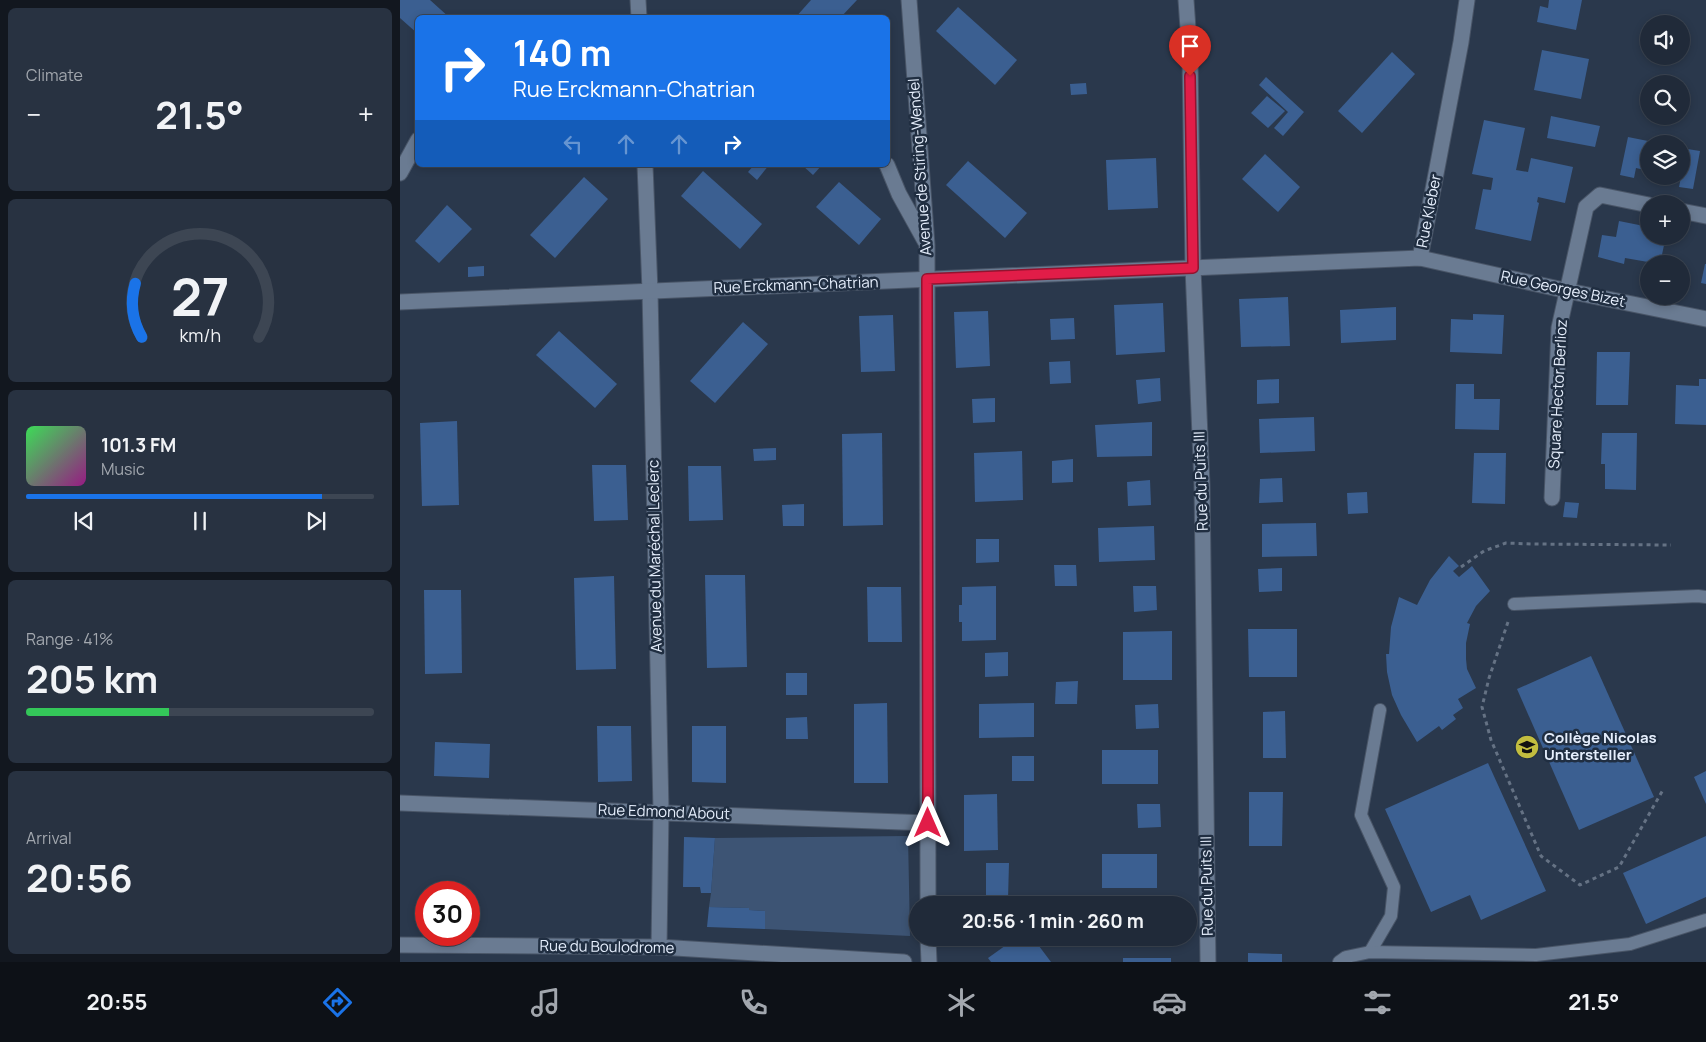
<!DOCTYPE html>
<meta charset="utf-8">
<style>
:root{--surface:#202a39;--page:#283241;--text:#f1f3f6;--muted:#a2a7ae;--line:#3d4653;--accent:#1a73e8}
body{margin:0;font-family:Manrope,sans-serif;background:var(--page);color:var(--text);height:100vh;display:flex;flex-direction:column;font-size:19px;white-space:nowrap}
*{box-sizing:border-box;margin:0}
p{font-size:16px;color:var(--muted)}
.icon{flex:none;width:28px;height:28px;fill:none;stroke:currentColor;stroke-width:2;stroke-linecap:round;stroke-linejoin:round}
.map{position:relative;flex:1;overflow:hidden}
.side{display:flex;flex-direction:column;gap:8px;padding:8px;background:#12171f;width:400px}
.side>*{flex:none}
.hud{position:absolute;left:15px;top:15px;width:475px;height:152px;border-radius:8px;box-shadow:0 2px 8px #0003,0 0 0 1px var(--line);background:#1a73e8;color:#fff;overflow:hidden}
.tools{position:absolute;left:1240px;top:15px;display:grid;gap:10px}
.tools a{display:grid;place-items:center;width:50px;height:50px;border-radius:50%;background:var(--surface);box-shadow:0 2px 8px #0003,0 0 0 1px var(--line);font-size:25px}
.speed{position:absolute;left:15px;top:881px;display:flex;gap:10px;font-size:25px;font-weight:700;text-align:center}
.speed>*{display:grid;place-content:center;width:65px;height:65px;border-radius:50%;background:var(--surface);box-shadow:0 2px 8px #0003,0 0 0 1px var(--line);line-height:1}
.speed .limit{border:8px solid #d22;background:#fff;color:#111}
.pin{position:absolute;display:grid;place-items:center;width:42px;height:42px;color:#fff;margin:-51px -21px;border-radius:50% 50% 50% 0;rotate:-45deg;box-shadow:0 0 5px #0007}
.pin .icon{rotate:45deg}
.me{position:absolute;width:55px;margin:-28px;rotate:0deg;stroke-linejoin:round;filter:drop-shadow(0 0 4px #0008)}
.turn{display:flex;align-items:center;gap:18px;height:105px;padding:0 15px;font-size:22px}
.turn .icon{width:65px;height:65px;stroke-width:2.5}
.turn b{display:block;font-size:35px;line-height:42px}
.lanes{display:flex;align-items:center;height:48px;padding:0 15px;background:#0003;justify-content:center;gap:25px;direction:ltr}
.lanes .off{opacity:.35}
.big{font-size:38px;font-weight:700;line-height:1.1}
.side .card{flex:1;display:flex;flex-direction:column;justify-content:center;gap:8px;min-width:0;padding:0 18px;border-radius:8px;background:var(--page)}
.side .dial{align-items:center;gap:0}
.dial svg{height:130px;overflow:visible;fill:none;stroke:var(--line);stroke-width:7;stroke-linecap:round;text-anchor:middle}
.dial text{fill:var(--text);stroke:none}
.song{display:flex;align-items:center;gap:15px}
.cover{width:60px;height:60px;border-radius:8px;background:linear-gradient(135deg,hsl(130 70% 55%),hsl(310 70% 35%))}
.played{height:5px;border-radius:2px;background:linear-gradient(90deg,var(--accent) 85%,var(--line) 85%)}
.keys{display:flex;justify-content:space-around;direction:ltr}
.heat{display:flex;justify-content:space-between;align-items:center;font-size:28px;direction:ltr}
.charge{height:8px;border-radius:4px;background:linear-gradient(90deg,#34c759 41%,var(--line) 0)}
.trip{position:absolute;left:509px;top:896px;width:288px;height:50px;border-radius:25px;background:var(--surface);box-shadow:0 2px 8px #0003,0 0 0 1px var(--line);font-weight:700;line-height:50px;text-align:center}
.tab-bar{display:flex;height:80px;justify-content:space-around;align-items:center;background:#0d1117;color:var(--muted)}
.tab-bar .icon{width:35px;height:35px}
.tab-bar .selected{color:var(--accent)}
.tab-bar b{font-size:22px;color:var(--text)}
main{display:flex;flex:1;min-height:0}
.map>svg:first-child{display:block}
.green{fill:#3d5474}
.building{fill:#3b5f91}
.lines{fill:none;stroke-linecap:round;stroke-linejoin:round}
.lane-casing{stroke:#495567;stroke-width:14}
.street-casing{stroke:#495567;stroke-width:17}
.path{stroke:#657284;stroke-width:3;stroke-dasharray:4 4;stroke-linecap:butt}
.lane{stroke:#6a7b92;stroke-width:12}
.street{stroke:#6a7b92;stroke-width:15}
.route-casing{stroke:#92132f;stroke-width:12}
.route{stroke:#e11d48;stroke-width:9}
.labels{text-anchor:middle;stroke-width:5;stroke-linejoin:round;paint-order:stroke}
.street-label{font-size:15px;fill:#e6effd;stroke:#202e41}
.poi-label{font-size:15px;font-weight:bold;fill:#e6effd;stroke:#202e41;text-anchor:start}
</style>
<main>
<section class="side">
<div class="card"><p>Climate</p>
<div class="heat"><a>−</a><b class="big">21.5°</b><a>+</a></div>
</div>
<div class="card dial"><svg viewBox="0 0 100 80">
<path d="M14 69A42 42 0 1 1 86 69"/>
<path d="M14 69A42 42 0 0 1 10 36" stroke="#1a73e8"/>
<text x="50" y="56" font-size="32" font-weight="700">27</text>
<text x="50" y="72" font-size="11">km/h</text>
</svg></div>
<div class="card">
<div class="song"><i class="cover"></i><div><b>101.3 FM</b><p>Music</p></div></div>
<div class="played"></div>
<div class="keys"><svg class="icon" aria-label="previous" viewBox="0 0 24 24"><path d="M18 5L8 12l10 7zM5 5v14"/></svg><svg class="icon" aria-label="pause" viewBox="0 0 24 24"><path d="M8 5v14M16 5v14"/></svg><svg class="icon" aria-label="next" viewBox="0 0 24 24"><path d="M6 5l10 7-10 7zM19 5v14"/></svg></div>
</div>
<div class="card"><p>Range · 41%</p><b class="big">205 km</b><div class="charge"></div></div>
<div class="card"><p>Arrival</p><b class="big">20:56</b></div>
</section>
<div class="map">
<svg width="1306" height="962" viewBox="0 0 1306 962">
<rect width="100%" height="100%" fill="#2a384c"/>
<path class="green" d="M508,836L510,936L365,929V911L349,910L348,908L309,907L311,893L315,838Z"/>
<g class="building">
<path d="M0,0H30L50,18H18V34L0,18Z"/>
<path d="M411,0H457L440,18H395Z"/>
<path d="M1149,0H1182L1176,30L1137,22L1140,6L1148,8Z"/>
<path d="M558,7L617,60L595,85L536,31Z"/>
<path d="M1142,50L1189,59L1181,99L1134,90Z"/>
<path d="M992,52L1015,74L962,133L938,111Z"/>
<path d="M866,77L904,112L883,136L874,128L888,112L859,85Z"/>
<path d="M686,83L687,94L671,95L670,84Z"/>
<path d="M867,96L885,111L868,128L851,113Z"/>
<path d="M1151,116L1200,126L1195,147L1147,138Z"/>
<path d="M1084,120L1125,128L1116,170L1128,172L1131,158L1173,167L1165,203L1138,197L1137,202L1139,203L1131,241L1075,229L1083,189L1091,190L1093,178L1072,174Z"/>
<path d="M1228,137L1258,143L1249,144V171L1236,168L1234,178L1220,175Z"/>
<path d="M1281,148L1300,151L1293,189L1279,187L1281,177Z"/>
<path d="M865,154L900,187L878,212L842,179Z"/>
<path d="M756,158L758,208L708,210L706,160Z"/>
<path d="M568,161L627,213L605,238L546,185Z"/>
<path d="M354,165H369L357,180L348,172Z"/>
<path d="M402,165H422L413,175Z"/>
<path d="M303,171L362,224L340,249L281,196Z"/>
<path d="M184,177L208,199L155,258L130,235Z"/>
<path d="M439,182L481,219L459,245L416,207Z"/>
<path d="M47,205L72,229L39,263L15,241Z"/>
<path d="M1219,221L1249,227V236H1266L1260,264H1248V262L1225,258L1224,264L1198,257L1202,235L1216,237Z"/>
<path d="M1305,264H1306V284L1301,283Z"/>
<path d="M84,266V276L68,277V267Z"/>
<path d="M888,297L890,346L841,347L839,299Z"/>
<path d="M763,303L765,352L716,355L714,305Z"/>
<path d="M996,307V340L941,343L940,310Z"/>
<path d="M588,311L590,366L556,368L554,312Z"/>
<path d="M1073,314L1104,315L1102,354L1050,352L1051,319L1073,320Z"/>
<path d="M493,315L495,371L461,372L459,316Z"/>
<path d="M674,318L675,339L651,340L650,319Z"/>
<path d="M343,322L368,344L315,403L290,381Z"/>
<path d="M159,331L217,384L195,408L136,355Z"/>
<path d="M1197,352H1230L1228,405H1196Z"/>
<path d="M670,361L671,383L650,384L649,362Z"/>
<path d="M760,378L761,401L738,404L736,380Z"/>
<path d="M879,379V403L857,404V380Z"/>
<path d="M1299,379H1306V425L1275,424L1276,385L1299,386Z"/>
<path d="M1056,384H1074V399H1100L1099,430L1055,429Z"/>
<path d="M595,398V422L573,423L572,399Z"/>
<path d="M914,417L915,451L860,453L859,419Z"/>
<path d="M57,421L59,505L22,506L20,423Z"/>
<path d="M752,422V456L697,457L695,425Z"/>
<path d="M482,433L483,525L443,526L442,434Z"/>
<path d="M1202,433H1237L1236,490L1205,489V464H1201Z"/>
<path d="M376,448V460L354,461L353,449Z"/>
<path d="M622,451L623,500L575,502L574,453Z"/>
<path d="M1074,453H1106L1105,504L1072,503Z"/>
<path d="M673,459V482L652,483V461Z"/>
<path d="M192,465H226L228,520L194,521Z"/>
<path d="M288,466H321L323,520L289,521Z"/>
<path d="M882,478L883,502L859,503L860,479Z"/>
<path d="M750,480L751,505L728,506L727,482Z"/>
<path d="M967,492L968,513L948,514L947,493Z"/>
<path d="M1165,502L1179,503L1177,518L1163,517Z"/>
<path d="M404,504V526H383L382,505Z"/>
<path d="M916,523L917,556L862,557V524Z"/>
<path d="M754,526L755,560L699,562L698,528Z"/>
<path d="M576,539H599V562L576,563Z"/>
<path d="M1049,556L1059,566L1053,571L1059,577L1072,566L1090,591L1076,606L1067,623L1070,624L1066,643V659L1067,669L1076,688L1058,699L1063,708L1053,715L1056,719L1042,730L1039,726L1017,742L1001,715L992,695L987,672L986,654H989L991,627L999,597L1017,605L1030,580Z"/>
<path d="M654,565H676L677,586H655Z"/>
<path d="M882,568V591L859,592L858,569Z"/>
<path d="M305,575H345L347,667L307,668Z"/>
<path d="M214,576L216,669L176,670L174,578Z"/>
<path d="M596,586V640L562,641V622H559V605H562V587Z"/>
<path d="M733,586H756L757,610L734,612Z"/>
<path d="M467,587H501L502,642H468Z"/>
<path d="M24,590H61L62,673L25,674Z"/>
<path d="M848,629H897V677H849Z"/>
<path d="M772,631V680H723V632Z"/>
<path d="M608,652V676L585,677V653Z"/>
<path d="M1191,656L1254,797L1179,830L1117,689Z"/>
<rect x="386" y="673" width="21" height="22"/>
<path d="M678,681L677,704H655L656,682Z"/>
<path d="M487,703L488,783H454V704Z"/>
<path d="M634,703V737L579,738V704Z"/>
<path d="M758,704L759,728L736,729L735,705Z"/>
<path d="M885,711L886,758H863V712Z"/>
<path d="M407,717L408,739H386V718Z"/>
<path d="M197,726H231L232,781L198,782Z"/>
<path d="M292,726H326V783L292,782Z"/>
<path d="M35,742L90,744L89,778L34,776Z"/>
<rect x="702" y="750" width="56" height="34"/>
<rect x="612" y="756" width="22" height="25"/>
<path d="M1088,763L1146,891L1081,920L1070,895L1031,912L985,809Z"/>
<path d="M1306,771V804L1294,777Z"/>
<path d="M849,792H883L882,846H849Z"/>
<path d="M597,794L598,850L564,851V795Z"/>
<path d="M737,804H760L761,827L738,828Z"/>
<path d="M1306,836V897L1246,924L1223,873Z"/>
<path d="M284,837L315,838L311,893H301L300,887H283Z"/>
<rect x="702" y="854" width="55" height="34"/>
<path d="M586,863H609L608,899H586Z"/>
<path d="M309,907L349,908V910L365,911V929L307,927Z"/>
<path d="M616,938H633L651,962H591L588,958Z"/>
<path d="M848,953L882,954V962H848Z"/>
<rect x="723" y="958" width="48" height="4"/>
</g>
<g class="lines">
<g class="lane-casing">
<g id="lane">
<path d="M1114,604L1298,596L1306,597"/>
<path d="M970,952L991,916L994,887L961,815L980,710"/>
<path d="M939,962L946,957L970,952L1136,955L1230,944L1306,920"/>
</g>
</g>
<g class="street-casing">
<g id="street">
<path d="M238,0L239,18"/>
<path d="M509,0L527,245L528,905"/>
<path d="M786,0L790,57L793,268L802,485L808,962"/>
<path d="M245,165L250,291L261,811L259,947"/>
<path d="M487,165L499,194L525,241"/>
<path d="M0,173L18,140"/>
<path d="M1281,211L1306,216"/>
<path d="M1020,258L1061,42L1067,0"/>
<path d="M0,302L1020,258L1168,291L1306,319"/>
<path d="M1152,498L1159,328L1186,207L1200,195L1249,205"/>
<path d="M0,803L528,823"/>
<path d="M528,938L529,962"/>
<path d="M0,945L259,947L504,962"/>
</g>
</g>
<g class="path">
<path d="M1061,567L1084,551L1106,543L1132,544L1271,545"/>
<path d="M1108,622L1089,678L1082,707L1091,740L1141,856L1180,885L1219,867L1264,788"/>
</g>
<use href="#lane" class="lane"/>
<use href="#street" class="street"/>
</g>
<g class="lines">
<g class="route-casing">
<path id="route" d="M528,823L527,279L793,268L790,76"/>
</g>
<use href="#route" class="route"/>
</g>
<defs>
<g id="school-disc" transform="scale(1.25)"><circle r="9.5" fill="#c2bd3f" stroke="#202e41"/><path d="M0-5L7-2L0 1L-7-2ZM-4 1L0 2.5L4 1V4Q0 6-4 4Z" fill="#111"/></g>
</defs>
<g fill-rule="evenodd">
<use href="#school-disc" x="1127" y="747"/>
</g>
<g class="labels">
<g class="street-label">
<text transform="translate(520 167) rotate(-94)" y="5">Avenue de Stiring-Wendel</text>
<text transform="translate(1029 211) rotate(-79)" y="5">Rue Kleber</text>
<text transform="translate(396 285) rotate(-2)" y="5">Rue Erckmann-Chatrian</text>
<text transform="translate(1163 289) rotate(12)" y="5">Rue Georges Bizet</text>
<text transform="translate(1158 394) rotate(-87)" y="5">Square Hector Berlioz</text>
<text transform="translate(801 481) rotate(-92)" y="5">Rue du Puits III</text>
<text transform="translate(255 556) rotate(-91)" y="5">Avenue du Maréchal Leclerc</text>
<text transform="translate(264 812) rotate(2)" y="5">Rue Edmond About</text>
<text transform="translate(807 886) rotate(-91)" y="5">Rue du Puits III</text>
<text transform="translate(207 947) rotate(1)" y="5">Rue du Boulodrome</text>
</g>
<g class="poi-label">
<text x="1144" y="743">Collège Nicolas<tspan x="1144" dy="17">Untersteller</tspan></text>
</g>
</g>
</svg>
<div class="tools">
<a><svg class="icon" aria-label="sound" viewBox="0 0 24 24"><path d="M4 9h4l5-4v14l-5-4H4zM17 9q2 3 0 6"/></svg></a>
<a><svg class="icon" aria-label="search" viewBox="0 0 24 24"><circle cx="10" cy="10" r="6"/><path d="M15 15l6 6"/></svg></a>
<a><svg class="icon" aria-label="layers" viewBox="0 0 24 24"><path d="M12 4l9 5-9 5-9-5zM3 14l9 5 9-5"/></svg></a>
<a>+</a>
<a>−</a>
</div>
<div class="speed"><div class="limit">30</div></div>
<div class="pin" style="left:790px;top:76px;background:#d93025"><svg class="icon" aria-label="arrive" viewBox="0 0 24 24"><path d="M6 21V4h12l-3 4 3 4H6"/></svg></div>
<svg class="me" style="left:528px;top:823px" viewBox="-20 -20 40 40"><path d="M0-17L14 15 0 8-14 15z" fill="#e11d48" stroke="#fff" stroke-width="4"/></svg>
<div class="trip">20:56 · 1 min · 260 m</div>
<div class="hud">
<div class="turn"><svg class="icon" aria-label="right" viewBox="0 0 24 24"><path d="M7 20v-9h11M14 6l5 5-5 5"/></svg><div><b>140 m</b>Rue Erckmann-Chatrian</div></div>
<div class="lanes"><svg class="icon off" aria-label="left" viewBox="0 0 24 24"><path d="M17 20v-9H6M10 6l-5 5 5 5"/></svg><svg class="icon off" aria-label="ahead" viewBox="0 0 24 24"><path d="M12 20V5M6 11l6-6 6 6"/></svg><svg class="icon off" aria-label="ahead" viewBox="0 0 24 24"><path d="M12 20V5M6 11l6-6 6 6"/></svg><svg class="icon" aria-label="right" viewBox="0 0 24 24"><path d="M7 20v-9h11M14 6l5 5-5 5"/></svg></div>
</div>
</div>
</main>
<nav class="tab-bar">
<b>20:55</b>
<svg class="icon selected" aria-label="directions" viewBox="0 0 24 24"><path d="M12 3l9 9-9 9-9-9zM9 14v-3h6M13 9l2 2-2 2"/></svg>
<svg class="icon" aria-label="music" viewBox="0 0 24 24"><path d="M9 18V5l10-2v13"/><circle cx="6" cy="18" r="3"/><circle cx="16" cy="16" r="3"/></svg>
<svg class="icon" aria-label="phone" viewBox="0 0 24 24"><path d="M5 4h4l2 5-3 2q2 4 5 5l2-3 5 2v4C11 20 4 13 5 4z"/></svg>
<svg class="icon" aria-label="climate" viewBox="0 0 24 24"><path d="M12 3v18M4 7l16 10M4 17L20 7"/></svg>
<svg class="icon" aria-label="car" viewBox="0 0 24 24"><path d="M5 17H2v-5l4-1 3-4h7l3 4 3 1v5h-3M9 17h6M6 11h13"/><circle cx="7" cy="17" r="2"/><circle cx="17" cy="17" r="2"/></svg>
<svg class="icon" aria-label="filters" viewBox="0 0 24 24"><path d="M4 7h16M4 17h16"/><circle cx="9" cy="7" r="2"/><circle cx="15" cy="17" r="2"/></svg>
<b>21.5°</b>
</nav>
